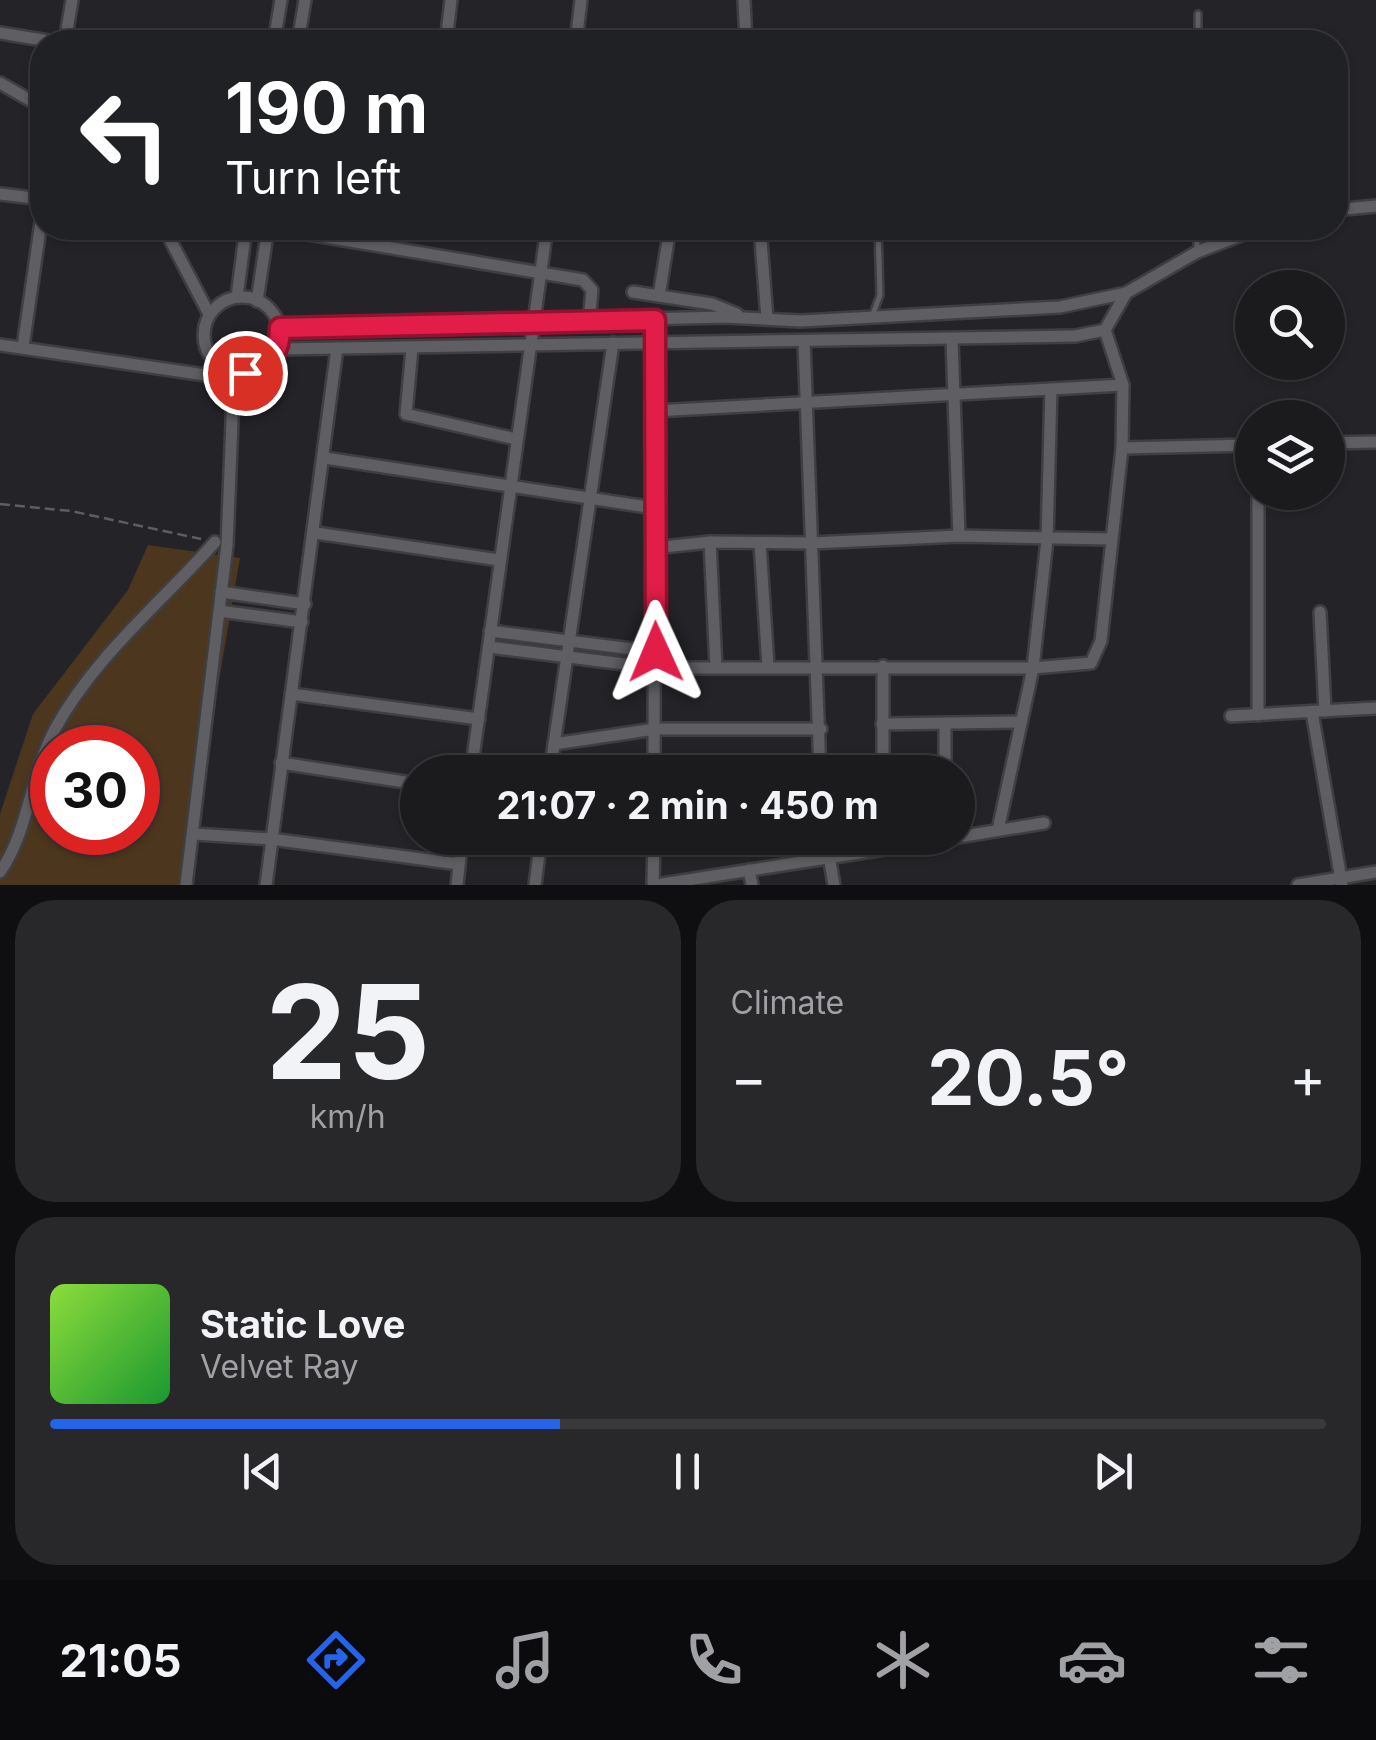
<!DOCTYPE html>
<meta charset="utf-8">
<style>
:root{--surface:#1b1a1d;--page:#28272a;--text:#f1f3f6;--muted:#a0a1a4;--line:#39383b;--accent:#2563eb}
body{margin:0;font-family:Inter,sans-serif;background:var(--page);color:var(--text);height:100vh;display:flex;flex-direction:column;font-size:38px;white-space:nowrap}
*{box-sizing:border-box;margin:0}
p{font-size:32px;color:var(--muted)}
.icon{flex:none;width:55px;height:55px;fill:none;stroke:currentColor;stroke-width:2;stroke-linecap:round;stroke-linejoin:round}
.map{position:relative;height:885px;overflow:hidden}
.details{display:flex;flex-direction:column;gap:15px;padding:15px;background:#0f0e10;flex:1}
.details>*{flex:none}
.hud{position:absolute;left:30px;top:30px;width:1318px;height:210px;border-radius:40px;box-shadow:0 2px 8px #0004,0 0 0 2px var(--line);background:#202124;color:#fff;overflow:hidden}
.controls{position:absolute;left:1235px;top:270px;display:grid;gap:20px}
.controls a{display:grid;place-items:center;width:110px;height:110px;border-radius:50%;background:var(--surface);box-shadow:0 2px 8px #0004,0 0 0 2px var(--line);font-size:50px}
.speed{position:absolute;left:30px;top:725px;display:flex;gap:20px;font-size:50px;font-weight:700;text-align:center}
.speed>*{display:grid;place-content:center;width:130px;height:130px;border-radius:50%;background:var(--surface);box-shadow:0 2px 8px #0004,0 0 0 2px var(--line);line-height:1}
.speed .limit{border:15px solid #d22;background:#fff;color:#111}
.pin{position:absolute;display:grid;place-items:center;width:85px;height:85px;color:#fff;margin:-42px;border:5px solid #fff;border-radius:50%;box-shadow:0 2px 10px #0007}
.me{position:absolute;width:110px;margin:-55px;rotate:359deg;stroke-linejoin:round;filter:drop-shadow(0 0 8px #0008)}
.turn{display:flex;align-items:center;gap:35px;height:210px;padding:0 30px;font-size:45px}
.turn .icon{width:130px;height:130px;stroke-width:2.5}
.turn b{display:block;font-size:70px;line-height:85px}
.big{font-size:75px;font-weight:700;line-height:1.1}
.details .tile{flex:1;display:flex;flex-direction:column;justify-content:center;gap:15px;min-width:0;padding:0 35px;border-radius:40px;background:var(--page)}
.details .dial{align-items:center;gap:0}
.dial b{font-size:130px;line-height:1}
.song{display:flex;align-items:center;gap:30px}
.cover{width:120px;height:120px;border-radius:15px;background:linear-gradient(135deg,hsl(90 70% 55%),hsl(130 70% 35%))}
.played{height:10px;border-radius:5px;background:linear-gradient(90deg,var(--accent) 40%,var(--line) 40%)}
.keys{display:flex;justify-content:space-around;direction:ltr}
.heat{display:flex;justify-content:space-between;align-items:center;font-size:55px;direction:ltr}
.details .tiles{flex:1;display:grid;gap:15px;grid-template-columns:1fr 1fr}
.tile:last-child{grid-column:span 2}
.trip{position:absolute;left:400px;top:755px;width:575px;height:100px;border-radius:50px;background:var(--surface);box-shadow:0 2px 8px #0004,0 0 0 2px var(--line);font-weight:700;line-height:100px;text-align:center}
.menu{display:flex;height:160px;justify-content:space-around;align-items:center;background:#0b0a0c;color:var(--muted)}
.menu .icon{width:70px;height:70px}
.menu .active{color:var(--accent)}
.menu b{font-size:45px;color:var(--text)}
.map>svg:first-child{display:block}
.green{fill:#4c371e;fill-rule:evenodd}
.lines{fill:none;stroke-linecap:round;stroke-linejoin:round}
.service-casing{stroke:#3f3f42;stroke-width:10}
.minor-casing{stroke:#3f3f42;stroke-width:16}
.path{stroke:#5e5d60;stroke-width:2.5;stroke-dasharray:10 5;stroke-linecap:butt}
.service{stroke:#5f5f63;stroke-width:5}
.minor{stroke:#5f5f63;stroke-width:11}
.route-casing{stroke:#92132f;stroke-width:25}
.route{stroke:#e11d48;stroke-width:18}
</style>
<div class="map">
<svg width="1376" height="885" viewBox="0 0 1376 885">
<rect width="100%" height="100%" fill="#242327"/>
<path class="green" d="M148,545L240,558L184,885H0V814L33,714L128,590ZM52,748H138V832H52Z"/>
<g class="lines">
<g class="service-casing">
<g id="service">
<path d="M1198,42V14"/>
<path d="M1197,249V228"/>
<path d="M873,314L880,295L878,228"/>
</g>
</g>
<g class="minor-casing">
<g id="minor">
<path d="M744,0L746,42"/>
<path d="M0,33L55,42"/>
<path d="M65,42L72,0"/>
<path d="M274,42L281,0"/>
<path d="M298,42L305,0"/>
<path d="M446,42L451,0"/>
<path d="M576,42L581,0"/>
<path d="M0,83L42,107"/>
<path d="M0,194L42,199"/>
<path d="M1335,210L1376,206"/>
<path d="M164,228L209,314"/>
<path d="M272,228L583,280L592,290L589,322"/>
<path d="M760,228L767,318"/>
<path d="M633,292L712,304L737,314"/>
<path d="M659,296L670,228"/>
<path d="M237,297L246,228"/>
<circle cx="242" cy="335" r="38"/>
<path d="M257,301L268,228"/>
<path d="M279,328L725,317L801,321L1060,307L1126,293L1197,252L1260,228"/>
<path d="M952,340L959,536"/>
<path d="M804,341L820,772"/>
<path d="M0,345L233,379"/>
<path d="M23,347L42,215"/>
<path d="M412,348L406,414L516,439"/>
<path d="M278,349L1075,336L1105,330L1126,293"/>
<path d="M655,411L1123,385"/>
<path d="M1328,443L1376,442"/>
<path d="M1122,448L1252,445"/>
<path d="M325,458L654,508"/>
<path d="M316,533L499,560"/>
<path d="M710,542L716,667"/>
<path d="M760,543L768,666"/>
<path d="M654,548L710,542L812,543L959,536L1109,539"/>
<path d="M221,592L305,604"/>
<path d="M219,611L302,622"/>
<path d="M1320,612L1325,711"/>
<path d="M490,631L656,652"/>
<path d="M489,647L656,668H1033L1091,663L1101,641L1122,448L1123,385L1105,330"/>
<path d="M883,666V772"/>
<path d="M291,694L479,719"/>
<path d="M1312,712L1342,885"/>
<path d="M1258,715V492"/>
<path d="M1231,716L1376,708"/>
<path d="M882,724L1019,722"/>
<path d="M945,725V772"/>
<path d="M554,744L655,729H821"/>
<path d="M281,763L418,784"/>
<path d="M471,772L547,228"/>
<path d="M550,772L613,343"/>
<path d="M654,772L655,320"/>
<path d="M998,830L1033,668L1047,540L1051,389"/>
<path d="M194,834L271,839L459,864"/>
<path d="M958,837L1044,823"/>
<path d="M826,838L834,885"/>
<path d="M749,870L752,885"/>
<path d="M0,872C28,833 30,776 55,729C95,656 160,604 215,542"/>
<path d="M186,885L227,545L234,372"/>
<path d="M266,885L337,348"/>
<path d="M457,885L462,838"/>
<path d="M535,885L541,838"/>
<path d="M653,885L654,838"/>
<path d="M656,885L954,838"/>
<path d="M1298,885L1376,872"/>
</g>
</g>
<path class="path" d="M0,504L71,511L201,539"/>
<use href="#service" class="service"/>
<use href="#minor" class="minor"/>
</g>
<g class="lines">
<g class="route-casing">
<path id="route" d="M245,373C269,367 280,352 280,328L655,320L656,652"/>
</g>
<use href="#route" class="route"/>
</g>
</svg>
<div class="controls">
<a><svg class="icon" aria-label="search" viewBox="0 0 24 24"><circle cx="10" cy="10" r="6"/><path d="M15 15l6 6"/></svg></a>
<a><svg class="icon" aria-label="layers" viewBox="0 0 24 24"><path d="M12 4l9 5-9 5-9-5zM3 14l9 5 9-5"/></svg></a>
</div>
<div class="speed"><div class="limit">30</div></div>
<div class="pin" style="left:245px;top:373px;background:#d93025"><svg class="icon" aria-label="arrive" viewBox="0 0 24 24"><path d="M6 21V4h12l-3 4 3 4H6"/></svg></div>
<svg class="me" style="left:656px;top:652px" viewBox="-20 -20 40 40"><path d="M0-17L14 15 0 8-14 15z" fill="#e11d48" stroke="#fff" stroke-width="4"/></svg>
<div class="trip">21:07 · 2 min · 450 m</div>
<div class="hud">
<div class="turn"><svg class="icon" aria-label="left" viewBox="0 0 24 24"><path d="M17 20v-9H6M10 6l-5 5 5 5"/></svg><div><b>190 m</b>Turn left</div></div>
</div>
</div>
<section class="details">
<div class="tiles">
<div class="tile dial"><b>25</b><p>km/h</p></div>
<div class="tile"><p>Climate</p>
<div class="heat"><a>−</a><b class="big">20.5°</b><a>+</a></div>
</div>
<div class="tile">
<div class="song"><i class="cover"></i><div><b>Static Love</b><p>Velvet Ray</p></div></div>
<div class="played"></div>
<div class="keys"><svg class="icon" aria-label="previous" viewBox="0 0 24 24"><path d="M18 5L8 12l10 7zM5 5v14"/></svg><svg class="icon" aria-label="pause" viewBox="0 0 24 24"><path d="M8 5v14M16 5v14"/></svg><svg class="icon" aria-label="next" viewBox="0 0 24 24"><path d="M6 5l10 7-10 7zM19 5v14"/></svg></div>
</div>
</div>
</section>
<nav class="menu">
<b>21:05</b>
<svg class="icon active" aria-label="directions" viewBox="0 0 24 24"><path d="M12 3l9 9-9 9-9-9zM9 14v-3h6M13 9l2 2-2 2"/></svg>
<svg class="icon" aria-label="music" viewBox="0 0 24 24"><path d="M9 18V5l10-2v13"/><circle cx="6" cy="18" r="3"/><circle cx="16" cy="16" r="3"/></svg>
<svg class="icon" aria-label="phone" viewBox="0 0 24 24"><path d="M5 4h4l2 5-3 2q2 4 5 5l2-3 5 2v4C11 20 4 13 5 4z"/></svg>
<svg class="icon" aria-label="climate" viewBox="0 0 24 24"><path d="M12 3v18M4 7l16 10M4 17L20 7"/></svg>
<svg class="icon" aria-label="car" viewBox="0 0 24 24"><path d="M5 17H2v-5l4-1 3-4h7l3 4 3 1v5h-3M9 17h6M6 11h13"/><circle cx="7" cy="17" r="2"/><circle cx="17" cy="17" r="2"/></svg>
<svg class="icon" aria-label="filters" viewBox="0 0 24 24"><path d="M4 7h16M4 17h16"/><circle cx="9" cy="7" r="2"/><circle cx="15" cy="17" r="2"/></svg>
</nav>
